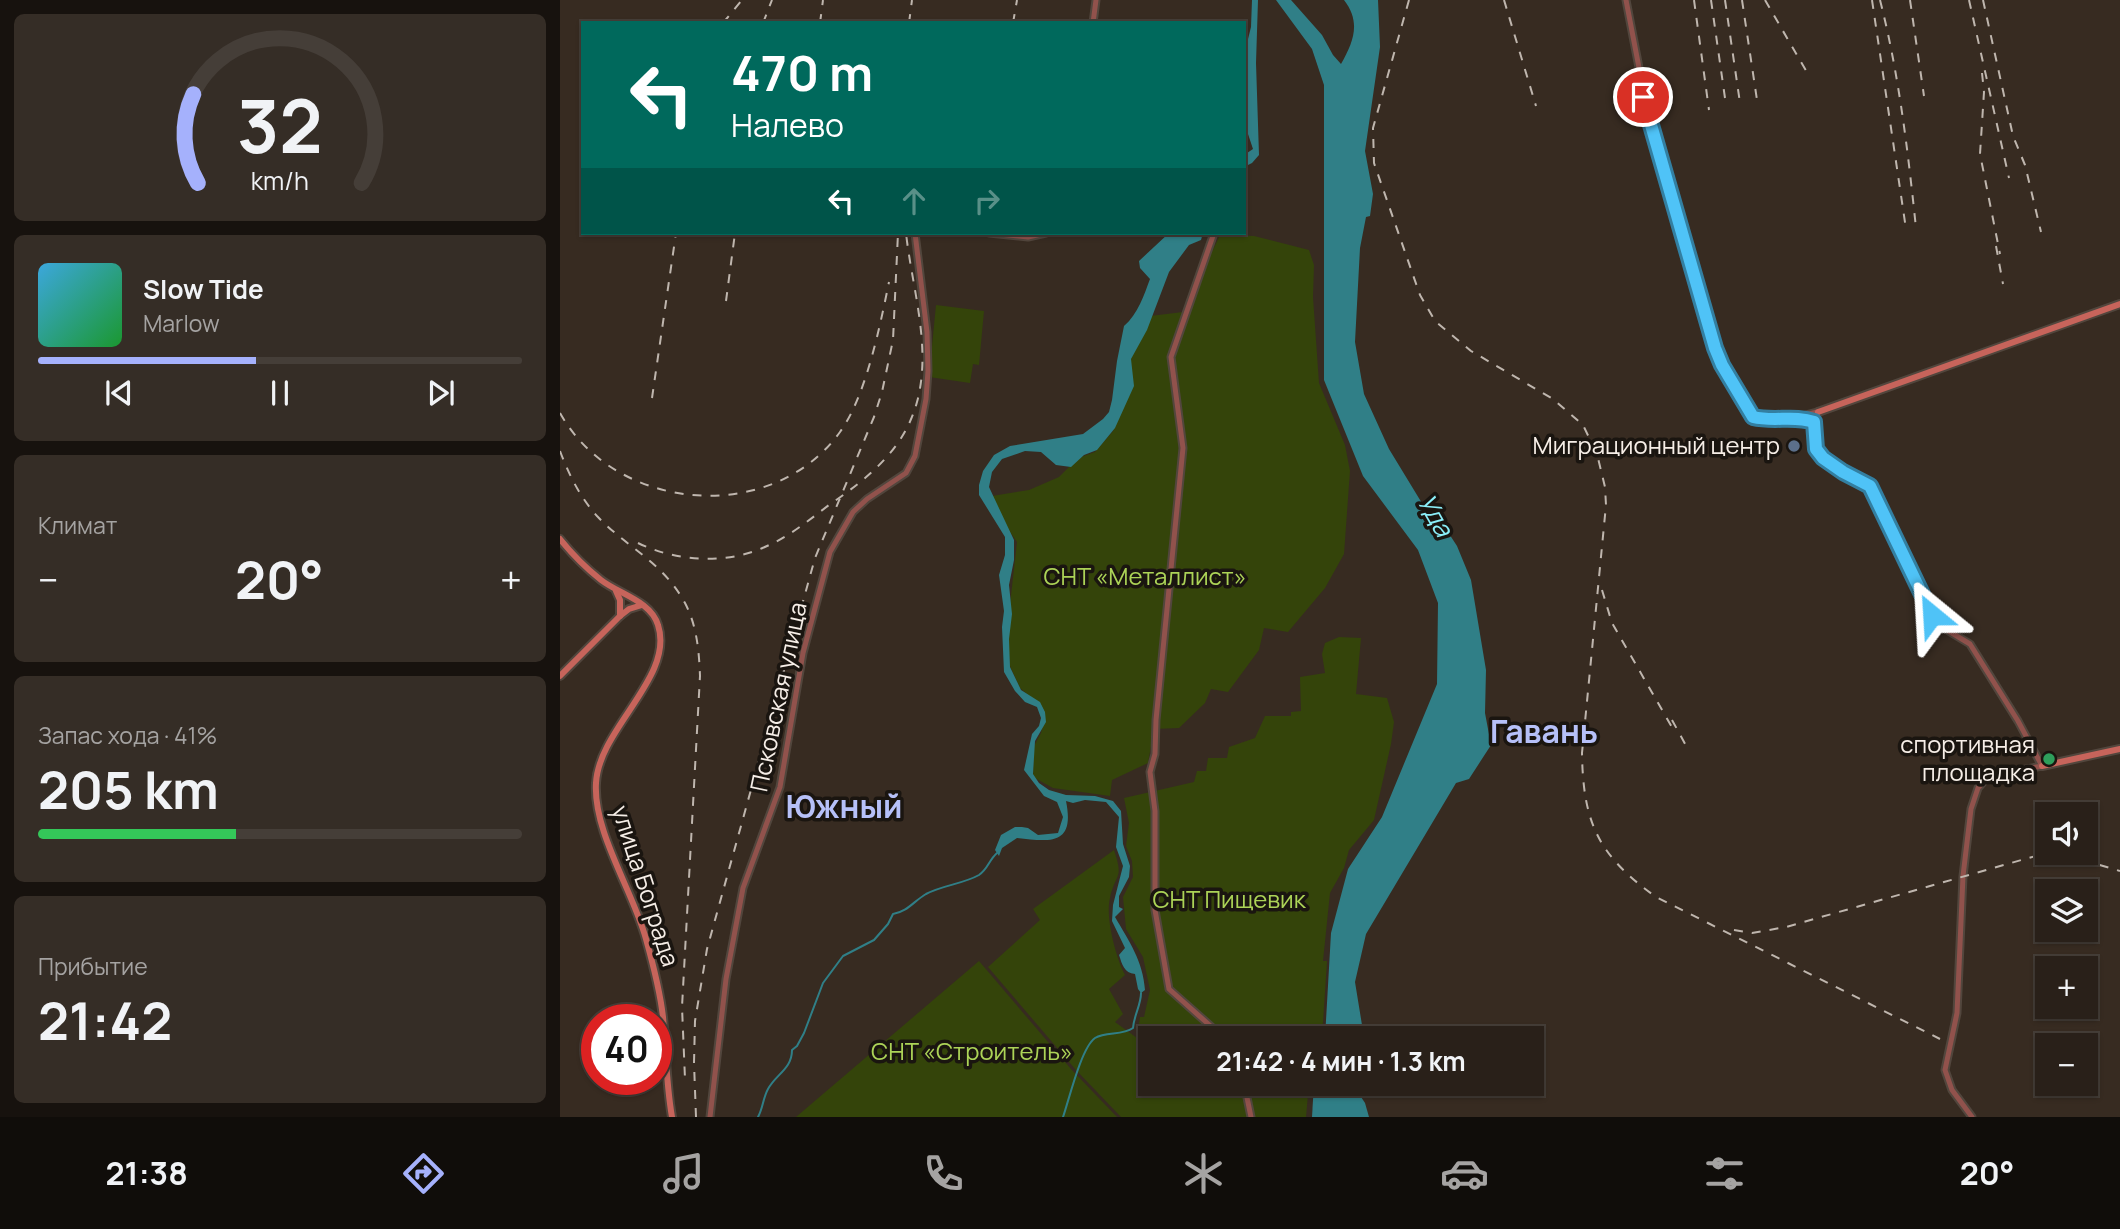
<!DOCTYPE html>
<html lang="ru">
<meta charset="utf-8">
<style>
:root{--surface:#292019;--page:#352d26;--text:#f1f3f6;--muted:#a5a3a2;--line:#453e38;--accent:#a5b1fc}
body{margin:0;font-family:Manrope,sans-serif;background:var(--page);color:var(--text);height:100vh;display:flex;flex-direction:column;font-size:26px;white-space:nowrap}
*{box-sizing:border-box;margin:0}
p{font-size:23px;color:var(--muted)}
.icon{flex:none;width:38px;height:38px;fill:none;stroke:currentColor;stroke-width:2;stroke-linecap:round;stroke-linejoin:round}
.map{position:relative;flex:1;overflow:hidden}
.details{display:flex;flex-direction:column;gap:14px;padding:14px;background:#17120e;width:560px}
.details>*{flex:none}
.banner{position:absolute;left:21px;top:21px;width:665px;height:214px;border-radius:0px;box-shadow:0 2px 5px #0004,0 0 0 2px var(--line);background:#00695c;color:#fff;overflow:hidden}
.tools{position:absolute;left:1475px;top:802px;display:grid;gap:14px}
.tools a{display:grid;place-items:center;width:63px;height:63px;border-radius:0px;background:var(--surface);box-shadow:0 2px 5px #0004,0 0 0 2px var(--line);font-size:35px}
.speed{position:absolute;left:21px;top:1004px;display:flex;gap:14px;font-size:35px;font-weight:700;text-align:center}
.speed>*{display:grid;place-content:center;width:91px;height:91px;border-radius:50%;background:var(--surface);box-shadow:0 2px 5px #0004,0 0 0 2px var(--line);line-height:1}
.speed .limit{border:10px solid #d22;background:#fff;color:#111}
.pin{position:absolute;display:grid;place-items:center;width:60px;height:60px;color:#fff;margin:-30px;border:4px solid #fff;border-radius:50%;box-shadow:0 2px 7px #0007}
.me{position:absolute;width:77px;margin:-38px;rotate:333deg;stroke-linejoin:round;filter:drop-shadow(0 0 5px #0008)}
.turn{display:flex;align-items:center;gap:24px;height:147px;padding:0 35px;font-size:32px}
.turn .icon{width:91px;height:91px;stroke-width:2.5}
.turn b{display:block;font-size:49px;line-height:60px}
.lanes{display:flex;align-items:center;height:66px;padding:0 35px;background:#0003;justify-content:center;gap:35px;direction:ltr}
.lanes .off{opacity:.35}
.big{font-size:52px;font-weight:700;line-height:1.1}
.details .widget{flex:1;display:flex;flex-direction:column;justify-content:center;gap:10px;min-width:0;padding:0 24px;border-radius:10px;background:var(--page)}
.details .dial{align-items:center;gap:0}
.dial svg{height:182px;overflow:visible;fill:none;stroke:var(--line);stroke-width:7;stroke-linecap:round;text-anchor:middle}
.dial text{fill:var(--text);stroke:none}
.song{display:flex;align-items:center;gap:21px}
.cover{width:84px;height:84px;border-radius:10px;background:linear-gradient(135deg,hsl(200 70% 55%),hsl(130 70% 35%))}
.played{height:7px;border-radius:4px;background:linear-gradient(90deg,var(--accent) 45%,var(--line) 45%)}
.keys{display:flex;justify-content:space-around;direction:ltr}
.heat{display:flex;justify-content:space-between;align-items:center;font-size:38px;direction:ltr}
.charge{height:10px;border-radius:5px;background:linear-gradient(90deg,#34c759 41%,var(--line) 0)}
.trip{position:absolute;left:578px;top:1026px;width:406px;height:70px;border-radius:0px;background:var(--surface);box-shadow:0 2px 5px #0004,0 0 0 2px var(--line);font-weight:700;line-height:70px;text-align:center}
.tab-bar{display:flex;height:112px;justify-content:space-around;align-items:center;background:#100d0a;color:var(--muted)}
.tab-bar .icon{width:49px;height:49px}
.tab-bar .on{color:var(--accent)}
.tab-bar b{font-size:32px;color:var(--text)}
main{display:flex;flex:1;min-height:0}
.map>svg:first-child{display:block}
.green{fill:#34440a}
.water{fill:#307f87}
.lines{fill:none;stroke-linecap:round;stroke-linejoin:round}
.stream{stroke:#307f87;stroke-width:2}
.tertiary-casing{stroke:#52463d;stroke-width:9}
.secondary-casing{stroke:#52463d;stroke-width:10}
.tertiary{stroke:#91524c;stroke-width:5}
.secondary{stroke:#c7645b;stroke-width:6}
.rail{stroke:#bfb6ae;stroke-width:2;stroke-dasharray:9 9;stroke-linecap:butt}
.route-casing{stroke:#337fa1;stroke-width:18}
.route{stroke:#4fc3f7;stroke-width:12}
.service-dot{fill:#5c6f8a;stroke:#1a1510;stroke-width:2.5}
.leisure-dot{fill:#2e9e5b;stroke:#1a1510;stroke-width:2.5}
.labels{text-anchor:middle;stroke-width:7;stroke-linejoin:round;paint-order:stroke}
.poi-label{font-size:24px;fill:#f6eee7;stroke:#1a1510;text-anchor:end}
.park-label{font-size:24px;fill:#acd357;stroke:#1a1510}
.street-label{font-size:24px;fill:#f6eee7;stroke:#1a1510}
.water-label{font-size:26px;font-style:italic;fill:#8beff9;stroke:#1a1510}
.district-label{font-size:32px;font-weight:bold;fill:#b6c0f8;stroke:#1a1510}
</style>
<main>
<section class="details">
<div class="widget dial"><svg viewBox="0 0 100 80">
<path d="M14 69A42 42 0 1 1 86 69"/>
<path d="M14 69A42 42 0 0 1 12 30" stroke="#a5b1fc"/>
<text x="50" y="56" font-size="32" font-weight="700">32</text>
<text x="50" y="72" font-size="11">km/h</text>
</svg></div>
<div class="widget">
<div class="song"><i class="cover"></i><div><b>Slow Tide</b><p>Marlow</p></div></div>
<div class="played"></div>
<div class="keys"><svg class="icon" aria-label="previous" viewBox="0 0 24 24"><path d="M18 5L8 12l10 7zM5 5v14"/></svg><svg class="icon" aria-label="pause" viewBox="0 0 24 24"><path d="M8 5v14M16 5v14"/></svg><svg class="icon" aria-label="next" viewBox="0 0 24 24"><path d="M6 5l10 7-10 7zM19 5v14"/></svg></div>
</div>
<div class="widget"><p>Климат</p>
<div class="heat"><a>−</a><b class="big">20°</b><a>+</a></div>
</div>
<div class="widget"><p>Запас хода · 41%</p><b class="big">205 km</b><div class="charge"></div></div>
<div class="widget"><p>Прибытие</p><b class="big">21:42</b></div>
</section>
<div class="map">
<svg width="1560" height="1117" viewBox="0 0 1560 1117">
<rect width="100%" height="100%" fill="#372b21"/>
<g class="green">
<path d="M660,235L694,236L749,250L754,265L753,297L759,383L785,445L790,471L784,554L765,588L728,632L704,628L699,650L668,692L651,689L645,703L619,728L594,729L588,763L552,780L550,796L493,788L473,777L474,746L481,733L485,717L474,700L460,688L450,666L447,631L457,542L437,513L432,496L469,490L499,477L518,458L535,452L553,431L572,383L569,365L574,349L590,316L623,312Z"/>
<path d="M376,305L424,311L419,365L413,364L410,383L369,377Z"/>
<path d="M779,637L801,638L796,694L827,698L834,722L831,744L814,820L789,850L784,868L770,893L763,961H767L762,1038H590V1083H749L746,1117H561L516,1070L428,967L480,920L473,909L554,850C564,880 556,872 550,898C545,917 556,958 565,975L549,989L563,1014L555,1022L577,1038L580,1017H584L590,990L583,957L566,929L563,897L573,877L572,861L566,846L569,823L564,798L634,782L637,771H646L648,758H667L669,747L695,738L705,716H731V712L741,711L740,677L765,673L762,654L765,643Z"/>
<path d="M419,961L511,1069L557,1117H236Z"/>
</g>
<g class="water">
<path d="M692,0H698L696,63L699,155L692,163L684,167V155L693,149L684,122V55L691,27Z"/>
<path d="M716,0H731L762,35L773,55L781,64C794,41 801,22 784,0H818L820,47L805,151L813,194L810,216L806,217L800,248L795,342L804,394L829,449L871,518L884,526L897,546L911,580L926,670L925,713L931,745L909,779L896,783L806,934L795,982L802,1025L797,1038H765L771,933L788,869L822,817L877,684L878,603L858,550L803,476L764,380V85L752,49Z"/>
<path d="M609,233H643L641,240L629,245L609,272L587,330L571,359L574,386L555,428L537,450L524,455L511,467L496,465L481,452L465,451L442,459L432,472L429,487L454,540V560L449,585L452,614L449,639L450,667L461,690L480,702L485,712L486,722L475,741L473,774L479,783L489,790L506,795L535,796L553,801L561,811L563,844L570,866L569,877L559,896V907L563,909L555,917C569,941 583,961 585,990L581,993L578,989L575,974C564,973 562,964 559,955L565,948L552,921L553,905L563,866L556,847L559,817L546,802L525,800L513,803L506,801C515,845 491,842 457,838L442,848L439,856L435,850L441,835L455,827H462L468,828L478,835L498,833L503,817L497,802L484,796L464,770L472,734L479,726L481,718L477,707L465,702L455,691L444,672L442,627L444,611L439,575L445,555V537L419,495V485L423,471L434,455L450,446L523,434L543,419L549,412L552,400L557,361L564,326C578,314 584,295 590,279L580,268L579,261Z"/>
<path d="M754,1083H792L805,1103L809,1117H752Z"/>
</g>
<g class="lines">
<g class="stream">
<path d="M198,1117C203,1108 203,1098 208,1089C216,1074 232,1069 232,1050L237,1046L244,1033L263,983L283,956L314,940L328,924L333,914C347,912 354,901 366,894C383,885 403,884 419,875C428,869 429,860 437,853"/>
<path d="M503,1117C509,1100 521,1048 535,1038C546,1031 562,1036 573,1028C574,1015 581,1005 581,993"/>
</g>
<g class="tertiary-casing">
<g id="tertiary">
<path d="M1066,0L1090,125L1155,348L1162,365L1193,417L1226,420L1257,412"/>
<path d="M533,23L536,0"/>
<path d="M429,233L468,237L486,233"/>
<path d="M654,233L611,357L623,448L596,720L595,754L590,772L595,811V910L609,989L664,1038"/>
<path d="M1258,412L1254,422L1256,449L1273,465L1310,486L1372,615L1382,627L1410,644L1458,721L1482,766L1435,775L1425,780L1418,788L1411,809L1403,876L1397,1013L1385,1070L1392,1090L1412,1117"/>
<path d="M684,1083L691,1117"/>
<path d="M150,1117L166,979L183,888L220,787L243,653L270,552L293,512L307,499L346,473L355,456L366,399L368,371L367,332L355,233"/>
</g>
</g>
<g class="secondary-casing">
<g id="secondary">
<path d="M1258,412L1560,304"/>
<path d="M0,539C12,554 26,568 41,580C59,594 91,601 98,625C115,677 39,728 36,783C33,832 73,891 86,939C93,964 100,991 103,1017C106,1050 106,1083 112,1117"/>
<path d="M56,591L60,600V616"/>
<path d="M0,676L60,616L69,609L82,605"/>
<path d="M1482,766L1560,749"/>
</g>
</g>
<use href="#tertiary" class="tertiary"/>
<use href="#secondary" class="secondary"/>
<g class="rail">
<path d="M849,0L813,128L814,163L860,295L875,321L911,351L993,399L1023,425L1037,454L1045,487L1046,505L1022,753C1023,824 1039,856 1096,897L1380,1039"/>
<path d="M944,0L976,106"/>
<path d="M1134,0L1149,110"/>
<path d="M1151,0L1166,105"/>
<path d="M1165,0L1180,103"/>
<path d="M1182,0L1197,100"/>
<path d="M1205,0L1248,74"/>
<path d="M1312,0L1346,229"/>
<path d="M1320,0C1339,74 1348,152 1356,228"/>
<path d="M1350,0L1364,96"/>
<path d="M1409,0L1449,178"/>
<path d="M1423,0L1453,136L1465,165L1481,232"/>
<path d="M163,23L182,0"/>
<path d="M203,23L212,0"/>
<path d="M260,23L263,0"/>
<path d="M349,23L352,0"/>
<path d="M453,23L457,0"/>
<path d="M1422,73L1424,92L1420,154L1440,254"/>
<path d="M1436,246L1443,284"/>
<path d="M166,301L175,233"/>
<path d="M92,398L116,233"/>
<path d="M0,413C56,513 212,526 280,432C306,396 320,326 329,282"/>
<path d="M0,451C9,475 20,497 37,516C67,548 102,561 125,603C137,626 139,651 140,676L122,1007L125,1079"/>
<path d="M78,543C117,562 167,565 207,546C230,536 249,520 269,505C308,478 344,450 357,402C372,347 352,288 346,233"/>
<path d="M1042,590L1052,623L1113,729"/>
<path d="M1112,720L1129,751"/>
<path d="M1174,930L1192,933L1226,927L1479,855H1506L1560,871"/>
<path d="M136,1117L134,1063L135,1021L147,949L255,558L314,417L322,392L333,340L338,233"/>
</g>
</g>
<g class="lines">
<g class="route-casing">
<path id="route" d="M1083,97L1155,348L1162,365L1193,417C1214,422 1235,415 1254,422L1256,449L1263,458L1283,472L1310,486L1372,615"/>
</g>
<use href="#route" class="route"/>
</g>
<circle class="service-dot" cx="1234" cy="446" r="7"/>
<circle class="leisure-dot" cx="1489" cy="759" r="7"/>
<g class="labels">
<g class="poi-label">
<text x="1220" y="454">Миграционный центр</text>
<text x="1475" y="753">спортивная<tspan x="1475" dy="28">площадка</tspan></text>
</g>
<g class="park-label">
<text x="585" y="585">СНТ «Металлист»</text>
<text x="669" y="908">СНТ Пищевик</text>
<text x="412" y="1060">СНТ «Строитель»</text>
</g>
<g class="street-label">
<text transform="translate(219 697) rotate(-78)" y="8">Псковская улица</text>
<text transform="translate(85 886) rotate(72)" y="8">улица Бограда</text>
</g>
<g class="water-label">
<text transform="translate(875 515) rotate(60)" y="9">Уда</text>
</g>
<g class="district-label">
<text x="984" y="743">Гавань</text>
<text x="284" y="818">Южный</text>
</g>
</g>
</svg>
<div class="tools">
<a><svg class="icon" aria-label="sound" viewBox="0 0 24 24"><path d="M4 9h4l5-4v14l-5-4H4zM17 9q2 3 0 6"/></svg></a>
<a><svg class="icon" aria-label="layers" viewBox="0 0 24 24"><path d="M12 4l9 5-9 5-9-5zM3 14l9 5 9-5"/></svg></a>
<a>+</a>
<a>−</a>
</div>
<div class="speed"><div class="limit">40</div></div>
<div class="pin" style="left:1083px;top:97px;background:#d93025"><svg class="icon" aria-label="arrive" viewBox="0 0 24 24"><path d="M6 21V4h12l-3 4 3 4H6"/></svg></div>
<svg class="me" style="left:1372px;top:615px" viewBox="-20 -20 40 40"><path d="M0-17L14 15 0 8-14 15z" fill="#4fc3f7" stroke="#fff" stroke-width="4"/></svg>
<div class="trip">21:42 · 4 мин · 1.3 km</div>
<div class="banner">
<div class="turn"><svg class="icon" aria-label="left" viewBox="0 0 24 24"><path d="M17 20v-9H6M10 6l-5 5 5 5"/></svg><div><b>470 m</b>Налево</div></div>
<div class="lanes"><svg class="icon" aria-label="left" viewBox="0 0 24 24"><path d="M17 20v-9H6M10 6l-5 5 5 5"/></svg><svg class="icon off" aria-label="ahead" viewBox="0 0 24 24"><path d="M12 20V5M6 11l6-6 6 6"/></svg><svg class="icon off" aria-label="right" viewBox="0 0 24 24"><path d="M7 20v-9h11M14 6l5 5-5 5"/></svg></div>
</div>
</div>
</main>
<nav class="tab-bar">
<b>21:38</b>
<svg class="icon on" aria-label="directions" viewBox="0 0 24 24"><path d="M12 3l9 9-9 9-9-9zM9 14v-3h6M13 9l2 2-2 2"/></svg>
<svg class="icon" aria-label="music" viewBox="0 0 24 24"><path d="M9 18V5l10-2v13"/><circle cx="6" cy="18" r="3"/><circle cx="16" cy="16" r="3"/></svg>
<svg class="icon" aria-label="phone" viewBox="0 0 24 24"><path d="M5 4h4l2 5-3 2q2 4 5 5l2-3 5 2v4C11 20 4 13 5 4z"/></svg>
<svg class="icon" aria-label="climate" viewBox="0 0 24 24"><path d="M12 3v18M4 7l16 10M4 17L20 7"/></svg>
<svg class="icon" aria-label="car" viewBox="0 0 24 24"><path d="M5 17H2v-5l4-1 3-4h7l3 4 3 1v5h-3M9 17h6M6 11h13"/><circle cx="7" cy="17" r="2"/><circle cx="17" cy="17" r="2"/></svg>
<svg class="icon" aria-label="filters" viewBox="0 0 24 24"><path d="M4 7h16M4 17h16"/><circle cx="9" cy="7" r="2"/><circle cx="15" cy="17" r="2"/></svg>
<b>20°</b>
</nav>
